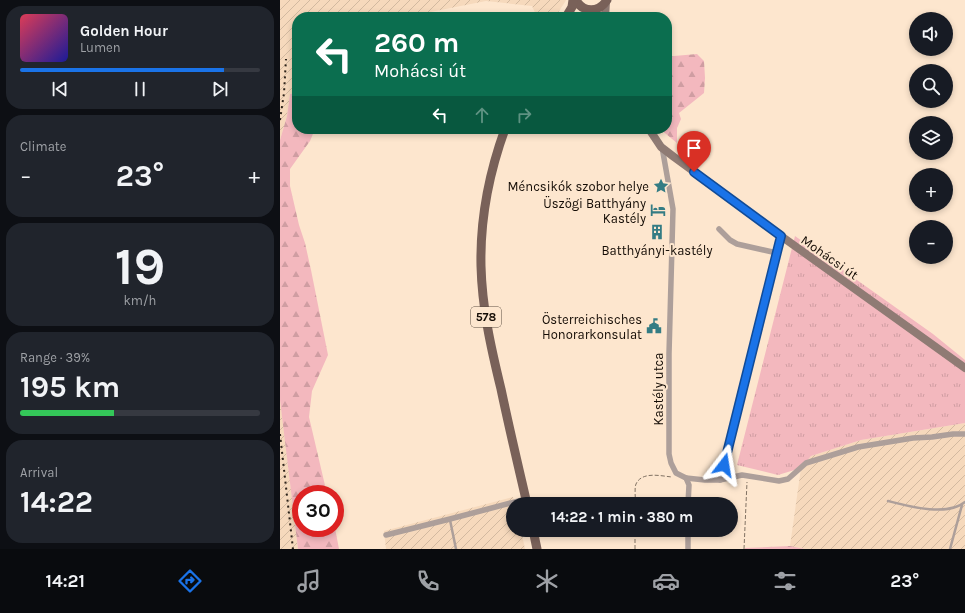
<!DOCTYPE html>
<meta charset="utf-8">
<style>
:root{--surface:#171b24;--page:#20242c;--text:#f1f3f6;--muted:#9ea1a6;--line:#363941;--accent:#1a73e8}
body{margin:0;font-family:Karla,sans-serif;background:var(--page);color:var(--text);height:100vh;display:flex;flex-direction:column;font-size:15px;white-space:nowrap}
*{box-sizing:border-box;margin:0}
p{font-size:13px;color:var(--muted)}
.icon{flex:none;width:22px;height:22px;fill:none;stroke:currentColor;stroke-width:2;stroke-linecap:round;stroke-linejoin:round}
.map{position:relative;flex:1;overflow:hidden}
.side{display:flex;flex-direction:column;gap:6px;padding:6px;background:#0d0f14;width:280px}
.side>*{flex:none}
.hud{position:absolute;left:12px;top:12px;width:380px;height:122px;border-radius:16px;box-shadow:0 2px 6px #0003;background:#0b6e4f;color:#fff;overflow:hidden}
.controls{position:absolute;left:629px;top:12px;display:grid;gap:8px}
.controls a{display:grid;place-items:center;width:44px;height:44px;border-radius:50%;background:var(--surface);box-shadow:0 2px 6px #0003;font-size:20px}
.speed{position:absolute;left:12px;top:485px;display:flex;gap:8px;font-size:20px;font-weight:700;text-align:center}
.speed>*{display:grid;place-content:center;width:52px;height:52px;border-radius:50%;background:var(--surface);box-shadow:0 2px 6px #0003;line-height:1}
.speed .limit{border:6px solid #d22;background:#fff;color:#111}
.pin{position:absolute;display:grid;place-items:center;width:34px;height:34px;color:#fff;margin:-41px -17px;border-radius:50% 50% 50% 0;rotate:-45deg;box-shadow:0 0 4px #0007}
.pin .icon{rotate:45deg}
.me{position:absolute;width:44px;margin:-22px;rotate:14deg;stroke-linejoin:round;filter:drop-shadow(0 0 3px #0008)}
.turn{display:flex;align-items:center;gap:14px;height:84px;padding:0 16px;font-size:18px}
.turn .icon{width:52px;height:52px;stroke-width:2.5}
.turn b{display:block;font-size:28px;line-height:34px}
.lanes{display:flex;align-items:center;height:38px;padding:0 16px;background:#0003;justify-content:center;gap:20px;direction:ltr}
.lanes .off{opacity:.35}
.big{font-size:30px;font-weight:700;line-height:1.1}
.side .card{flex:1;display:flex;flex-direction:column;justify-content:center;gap:6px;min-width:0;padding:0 14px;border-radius:16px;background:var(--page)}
.side .dial{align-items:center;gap:0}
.dial b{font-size:52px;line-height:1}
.song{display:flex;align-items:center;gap:12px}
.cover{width:48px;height:48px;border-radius:6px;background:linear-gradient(135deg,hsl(350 70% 55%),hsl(240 70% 35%))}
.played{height:4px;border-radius:2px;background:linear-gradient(90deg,var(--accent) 85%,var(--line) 85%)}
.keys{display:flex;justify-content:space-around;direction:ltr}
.heat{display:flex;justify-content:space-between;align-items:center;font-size:22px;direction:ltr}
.charge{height:6px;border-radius:3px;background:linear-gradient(90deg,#34c759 39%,var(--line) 0)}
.trip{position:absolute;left:226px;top:497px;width:232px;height:40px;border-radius:20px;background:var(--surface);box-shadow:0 2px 6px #0003;font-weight:700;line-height:40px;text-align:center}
.tab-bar{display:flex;height:64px;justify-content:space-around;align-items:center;background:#090b0e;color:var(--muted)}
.tab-bar .icon{width:28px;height:28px}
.tab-bar .selected{color:var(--accent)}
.tab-bar b{font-size:18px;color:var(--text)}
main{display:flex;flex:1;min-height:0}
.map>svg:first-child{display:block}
.industrial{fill:url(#industrial-furrows)}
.forest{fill:url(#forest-firs)}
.park{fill:url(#park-tufts)}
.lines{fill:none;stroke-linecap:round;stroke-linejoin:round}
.path{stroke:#817263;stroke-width:1;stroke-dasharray:4 2;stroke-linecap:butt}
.service{stroke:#ad9f9a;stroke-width:2.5}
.minor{stroke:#ad9f9a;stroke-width:5.5}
.secondary{stroke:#8f7b74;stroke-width:8}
.primary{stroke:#796159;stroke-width:9}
.rail{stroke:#2c2219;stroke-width:2;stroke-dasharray:2 4;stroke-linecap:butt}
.route-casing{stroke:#114b97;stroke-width:10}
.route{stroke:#1a73e8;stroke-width:7}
.labels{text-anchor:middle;stroke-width:4;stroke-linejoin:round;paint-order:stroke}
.shield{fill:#fde6ce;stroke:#5a4d41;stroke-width:1}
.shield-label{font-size:12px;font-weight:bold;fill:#140c05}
.poi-label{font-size:13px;fill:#140c05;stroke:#fde6ce;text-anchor:end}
.street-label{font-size:13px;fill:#140c05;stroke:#fde6ce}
</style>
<main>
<section class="side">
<div class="card">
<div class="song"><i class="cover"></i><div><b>Golden Hour</b><p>Lumen</p></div></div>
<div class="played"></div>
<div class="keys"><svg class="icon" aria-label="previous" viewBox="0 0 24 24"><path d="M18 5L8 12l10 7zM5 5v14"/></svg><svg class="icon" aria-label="pause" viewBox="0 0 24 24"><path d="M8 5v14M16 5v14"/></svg><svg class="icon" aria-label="next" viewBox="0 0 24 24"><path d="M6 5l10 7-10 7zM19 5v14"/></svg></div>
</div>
<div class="card"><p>Climate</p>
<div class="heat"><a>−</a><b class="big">23°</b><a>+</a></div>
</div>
<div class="card dial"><b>19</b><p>km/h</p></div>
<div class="card"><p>Range · 39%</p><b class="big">195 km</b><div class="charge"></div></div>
<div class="card"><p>Arrival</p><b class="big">14:22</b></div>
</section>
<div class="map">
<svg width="685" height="549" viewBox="0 0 685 549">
<defs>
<pattern id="industrial-furrows" width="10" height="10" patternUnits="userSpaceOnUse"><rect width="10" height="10" fill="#f6d9bc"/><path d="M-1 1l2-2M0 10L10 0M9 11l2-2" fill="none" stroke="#d2b9a0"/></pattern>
<pattern id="forest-firs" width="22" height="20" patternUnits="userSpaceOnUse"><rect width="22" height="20" fill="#f3b8be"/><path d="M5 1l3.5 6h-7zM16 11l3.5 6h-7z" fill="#cf9da2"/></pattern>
<pattern id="park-tufts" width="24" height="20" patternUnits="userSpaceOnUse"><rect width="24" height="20" fill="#f3b8be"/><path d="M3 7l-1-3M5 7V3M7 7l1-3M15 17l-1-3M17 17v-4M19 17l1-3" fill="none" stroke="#cf9da2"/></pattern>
</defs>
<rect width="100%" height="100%" fill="#fde6ce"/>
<g class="industrial">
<path d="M0,0H286L285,2L275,17H257L252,6L206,1L125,17H17V93L10,94L7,116L0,140Z"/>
<path d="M0,400L3,422L18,549H0Z"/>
<path d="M685,423V549H525L510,546L521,468L531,456L581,440Z"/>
<path d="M233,497L235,504H233V530H241L245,549H106L104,531Z"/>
</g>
<g class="forest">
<path d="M417,54L424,61L425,78L424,93L399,113L401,119L397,128V143L380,129H387V58L394,56Z"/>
<path d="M17,93V129H35L30,141L10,169V186L19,225L25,243L31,270L48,355L32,391L29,417L47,494H21V528H55L59,549H18L0,400V140L7,116L10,94Z"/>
<path d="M510,546L525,549H465V548Z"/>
</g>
<path class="park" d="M515,236L653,334L685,360V423L581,440L531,456L521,468L498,475L457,465Z"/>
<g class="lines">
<g class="path">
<path d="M355,504C356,498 354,489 356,484C362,471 381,476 392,477"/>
<path d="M355,549V530"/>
<path d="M464,549L467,482"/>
</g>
<g class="service">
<path d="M608,501C628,506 667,517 685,502"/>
<path d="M170,520L176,549"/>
<path d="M670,549L682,505"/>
</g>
<g class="minor">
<path d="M382,147L393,209L389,354V454L391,463L396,473L406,478L409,485L408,504"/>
<path d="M439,229L450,240L457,244L497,253"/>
<path d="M406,478L425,480H440L462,475L499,481L508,479L526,463L578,447L633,438L652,437L673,434H685"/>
<path d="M440,480L501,236"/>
<path d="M106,535L170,519L246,499"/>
<path d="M408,549V530"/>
</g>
<g class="secondary">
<path d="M309,10L317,17"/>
<path d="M325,17L326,2"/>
<path d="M369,129L381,147L394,157L435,187L501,236L685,368"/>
</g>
<g class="primary">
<path d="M296,0C303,13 319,13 327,0"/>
<path d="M286,17L292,7L293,0"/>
<path d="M225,129C209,173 200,219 201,266C202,308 211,348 221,389C229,427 238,465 247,504"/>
<path d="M253,530L257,549"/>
</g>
<g class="rail">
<path d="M0,120L4,93L6,59"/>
<path d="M0,434L13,549"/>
</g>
</g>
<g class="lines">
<g class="route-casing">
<path id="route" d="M414,172L501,236L444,465"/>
</g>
<use href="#route" class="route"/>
</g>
<defs>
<g id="sight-bare" transform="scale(1.2)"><path d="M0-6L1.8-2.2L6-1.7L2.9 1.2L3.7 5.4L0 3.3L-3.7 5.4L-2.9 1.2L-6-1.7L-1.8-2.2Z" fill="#347c84" stroke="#fde6ce" stroke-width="2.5" paint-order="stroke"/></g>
<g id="hotel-bare" transform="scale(1.2)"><path d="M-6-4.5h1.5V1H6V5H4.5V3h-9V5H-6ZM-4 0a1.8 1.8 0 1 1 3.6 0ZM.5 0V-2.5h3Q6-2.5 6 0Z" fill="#347c84" stroke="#fde6ce" stroke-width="2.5" paint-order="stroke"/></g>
<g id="building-bare" transform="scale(1.2)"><path d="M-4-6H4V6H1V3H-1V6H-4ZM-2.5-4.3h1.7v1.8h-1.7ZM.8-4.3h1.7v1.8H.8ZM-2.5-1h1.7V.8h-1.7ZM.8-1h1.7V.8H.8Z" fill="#347c84" stroke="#fde6ce" stroke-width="2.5" paint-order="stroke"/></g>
<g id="civic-bare" transform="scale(1.2)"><path d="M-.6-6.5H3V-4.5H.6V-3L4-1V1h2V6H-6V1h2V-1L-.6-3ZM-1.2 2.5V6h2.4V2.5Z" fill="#347c84" stroke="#fde6ce" stroke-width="2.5" paint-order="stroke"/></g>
</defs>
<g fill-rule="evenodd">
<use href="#sight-bare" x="381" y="186"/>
<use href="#hotel-bare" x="378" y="210"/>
<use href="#building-bare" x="377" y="232"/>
<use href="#civic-bare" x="374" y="326"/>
</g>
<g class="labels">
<rect class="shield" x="191" y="307" width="30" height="20" rx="3"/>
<g class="shield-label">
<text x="206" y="321">578</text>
</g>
<g class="poi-label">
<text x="369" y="191">Méncsikók szobor helye</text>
<text x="366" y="208">Üszögi Batthyány<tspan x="366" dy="15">Kastély</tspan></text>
<text x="377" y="255" text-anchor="middle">Batthyányi-kastély</text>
<text x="362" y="324">Österreichisches<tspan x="362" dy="15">Honorarkonsulat</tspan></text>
</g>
<g class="street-label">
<text transform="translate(550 257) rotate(35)" y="5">Mohácsi út</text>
<text transform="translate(378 389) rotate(-90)" y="5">Kastély utca</text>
</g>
</g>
</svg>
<div class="controls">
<a><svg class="icon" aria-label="sound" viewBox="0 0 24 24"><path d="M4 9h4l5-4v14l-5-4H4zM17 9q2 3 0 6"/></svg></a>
<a><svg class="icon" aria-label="search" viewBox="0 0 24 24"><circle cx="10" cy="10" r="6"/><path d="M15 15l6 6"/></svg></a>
<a><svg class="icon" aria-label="layers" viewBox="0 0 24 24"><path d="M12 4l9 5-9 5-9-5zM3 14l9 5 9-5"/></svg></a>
<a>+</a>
<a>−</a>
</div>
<div class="speed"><div class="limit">30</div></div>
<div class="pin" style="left:414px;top:172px;background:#d93025"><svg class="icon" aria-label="arrive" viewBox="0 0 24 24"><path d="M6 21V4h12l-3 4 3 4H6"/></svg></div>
<svg class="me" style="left:444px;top:465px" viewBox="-20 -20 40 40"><path d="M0-17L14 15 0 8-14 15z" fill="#1a73e8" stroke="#fff" stroke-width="4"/></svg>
<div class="trip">14:22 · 1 min · 380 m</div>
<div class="hud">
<div class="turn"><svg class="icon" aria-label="left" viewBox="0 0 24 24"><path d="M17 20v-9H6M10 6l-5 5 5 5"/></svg><div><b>260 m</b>Mohácsi út</div></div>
<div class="lanes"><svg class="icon" aria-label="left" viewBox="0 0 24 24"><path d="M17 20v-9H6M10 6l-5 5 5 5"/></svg><svg class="icon off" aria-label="ahead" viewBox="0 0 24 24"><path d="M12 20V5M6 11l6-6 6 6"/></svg><svg class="icon off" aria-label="right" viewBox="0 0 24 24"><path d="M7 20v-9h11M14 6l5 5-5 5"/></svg></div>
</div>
</div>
</main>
<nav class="tab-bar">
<b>14:21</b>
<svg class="icon selected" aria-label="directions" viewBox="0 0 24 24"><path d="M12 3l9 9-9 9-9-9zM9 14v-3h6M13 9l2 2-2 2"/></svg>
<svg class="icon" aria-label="music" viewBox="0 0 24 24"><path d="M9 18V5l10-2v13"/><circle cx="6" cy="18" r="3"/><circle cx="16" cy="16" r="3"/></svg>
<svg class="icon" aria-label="phone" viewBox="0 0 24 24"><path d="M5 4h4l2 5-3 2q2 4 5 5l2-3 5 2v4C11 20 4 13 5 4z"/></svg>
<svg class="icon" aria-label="climate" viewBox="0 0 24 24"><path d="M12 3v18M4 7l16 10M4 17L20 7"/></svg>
<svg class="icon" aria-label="car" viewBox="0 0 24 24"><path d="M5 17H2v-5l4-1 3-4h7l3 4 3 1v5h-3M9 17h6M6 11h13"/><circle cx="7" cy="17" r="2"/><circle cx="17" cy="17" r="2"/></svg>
<svg class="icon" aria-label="filters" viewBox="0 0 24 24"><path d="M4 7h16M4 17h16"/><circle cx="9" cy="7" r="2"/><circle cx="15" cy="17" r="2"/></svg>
<b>23°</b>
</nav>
